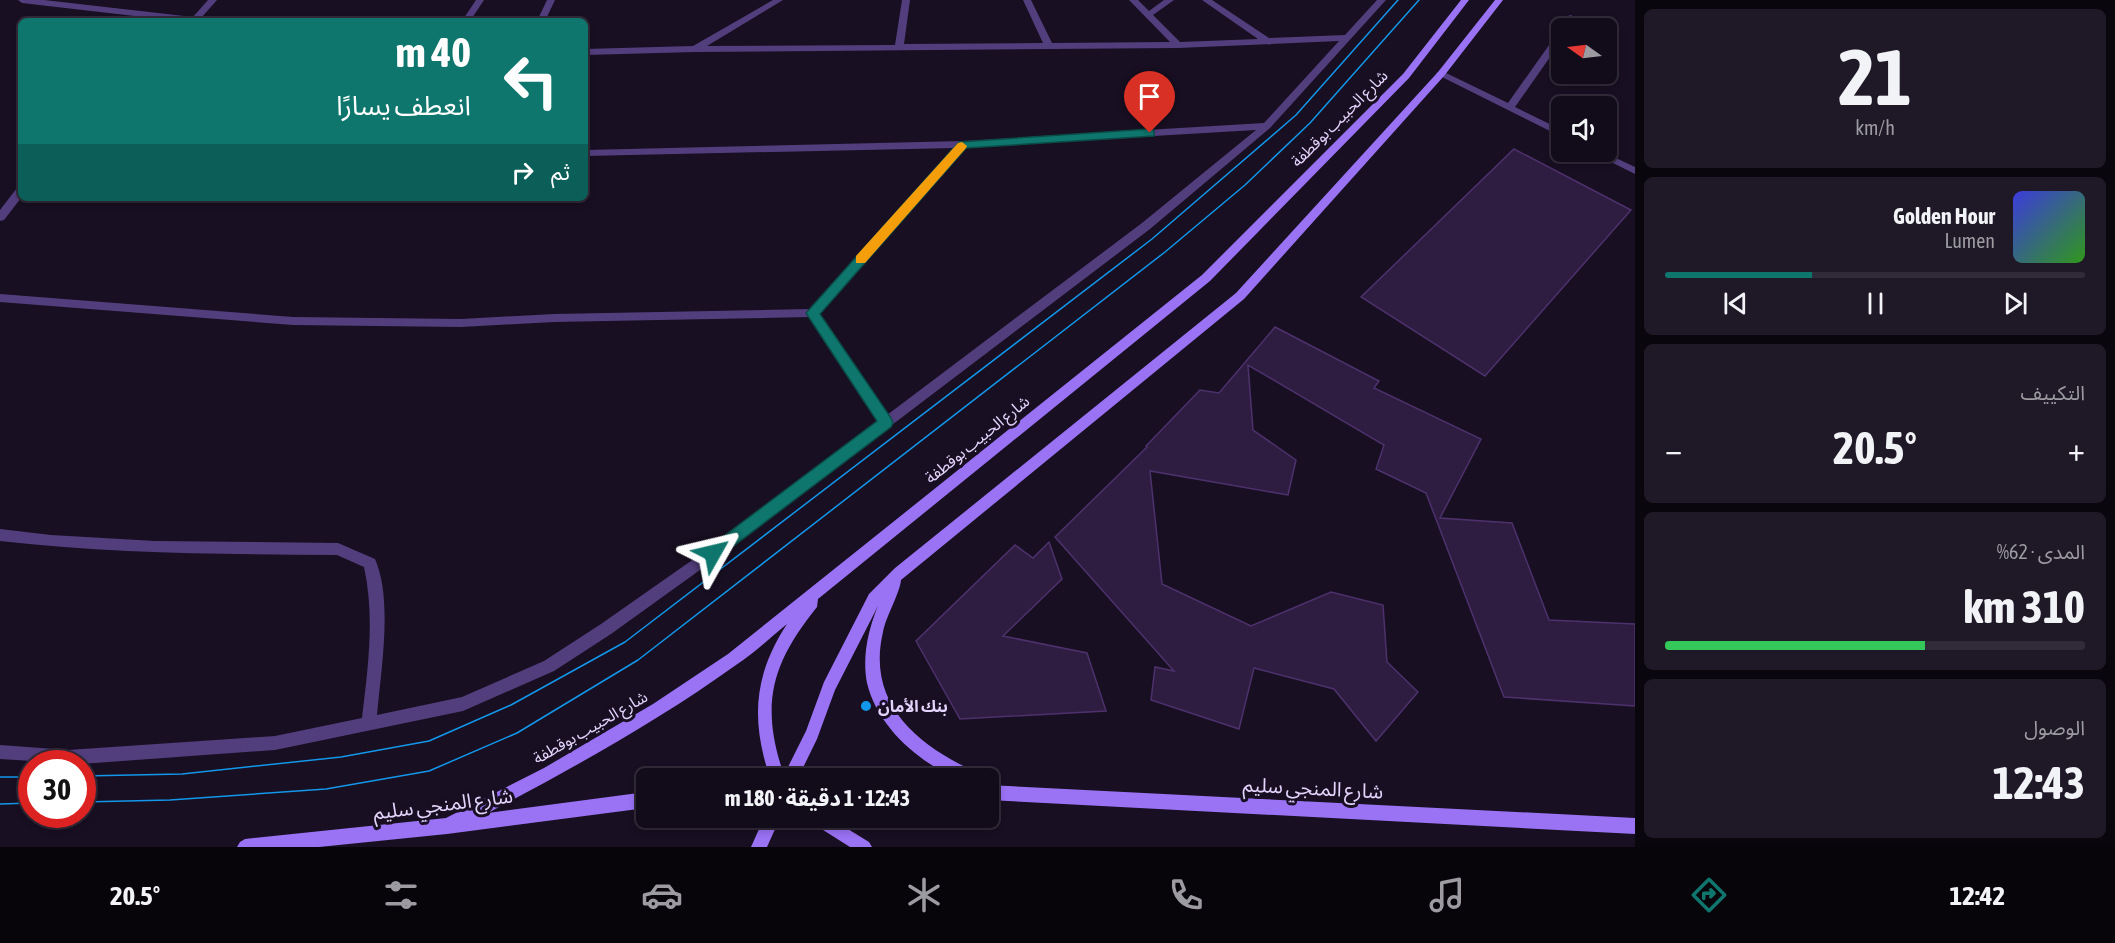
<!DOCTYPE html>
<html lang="ar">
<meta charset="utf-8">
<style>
:root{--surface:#120b1a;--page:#1f1927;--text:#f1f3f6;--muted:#9c9ba2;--line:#312b39;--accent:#0f766e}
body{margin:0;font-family:"Asap Condensed","Noto Sans Arabic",sans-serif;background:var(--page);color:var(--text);direction:rtl;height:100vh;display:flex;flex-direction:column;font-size:22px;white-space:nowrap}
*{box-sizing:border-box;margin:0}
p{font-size:20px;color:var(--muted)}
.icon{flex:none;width:33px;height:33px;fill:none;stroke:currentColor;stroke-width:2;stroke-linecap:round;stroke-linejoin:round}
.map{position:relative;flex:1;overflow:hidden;direction:ltr}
.side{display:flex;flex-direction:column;gap:9px;padding:9px;background:#0a060e;width:480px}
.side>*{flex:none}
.hud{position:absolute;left:18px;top:18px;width:570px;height:183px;border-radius:9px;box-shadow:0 3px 9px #0003,0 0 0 2px var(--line);direction:rtl;background:#0f766e;color:#fff;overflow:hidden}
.needle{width:39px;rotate:284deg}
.tools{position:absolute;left:1551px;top:18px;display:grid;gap:12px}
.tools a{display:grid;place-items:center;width:66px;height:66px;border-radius:9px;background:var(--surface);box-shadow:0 3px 9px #0003,0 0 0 2px var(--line);font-size:30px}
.speed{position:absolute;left:18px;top:750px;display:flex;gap:12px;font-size:30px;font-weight:700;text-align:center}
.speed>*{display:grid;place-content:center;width:78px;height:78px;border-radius:50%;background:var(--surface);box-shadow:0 3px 9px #0003,0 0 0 2px var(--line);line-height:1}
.speed .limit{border:9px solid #d22;background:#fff;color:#111}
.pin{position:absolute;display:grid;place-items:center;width:51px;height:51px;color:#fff;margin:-62px -26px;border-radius:50% 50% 50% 0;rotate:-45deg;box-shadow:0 0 6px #0007}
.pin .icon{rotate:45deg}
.me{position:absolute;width:66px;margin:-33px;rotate:53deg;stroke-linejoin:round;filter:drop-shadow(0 0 4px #0008)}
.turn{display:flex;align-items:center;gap:21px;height:126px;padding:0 18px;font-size:27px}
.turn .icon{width:78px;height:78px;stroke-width:2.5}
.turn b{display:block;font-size:42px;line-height:51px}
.then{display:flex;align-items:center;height:57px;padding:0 18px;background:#0003;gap:12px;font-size:22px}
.big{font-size:45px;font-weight:700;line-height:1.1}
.side .card{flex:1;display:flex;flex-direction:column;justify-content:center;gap:9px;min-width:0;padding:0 21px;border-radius:9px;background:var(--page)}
.side .dial{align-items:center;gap:0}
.dial b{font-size:78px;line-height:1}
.song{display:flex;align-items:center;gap:18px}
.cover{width:72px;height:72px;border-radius:9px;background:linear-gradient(135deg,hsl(240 70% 55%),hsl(110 70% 35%))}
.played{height:6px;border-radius:3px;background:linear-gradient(90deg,var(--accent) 35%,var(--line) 35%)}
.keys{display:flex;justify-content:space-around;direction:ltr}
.heat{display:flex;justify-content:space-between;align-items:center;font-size:33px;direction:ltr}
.charge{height:9px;border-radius:4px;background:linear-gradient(90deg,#34c759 62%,var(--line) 0)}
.trip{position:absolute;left:636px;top:768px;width:363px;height:60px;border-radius:9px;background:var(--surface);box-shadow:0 3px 9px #0003,0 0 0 2px var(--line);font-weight:700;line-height:60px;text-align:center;direction:rtl}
.menu{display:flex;height:96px;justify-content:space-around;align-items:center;background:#07040a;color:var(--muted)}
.menu .icon{width:42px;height:42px}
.menu .on{color:var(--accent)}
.menu b{font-size:27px;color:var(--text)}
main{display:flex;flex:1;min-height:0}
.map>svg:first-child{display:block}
.building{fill:#2f1d41;stroke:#4d316c;stroke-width:1.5}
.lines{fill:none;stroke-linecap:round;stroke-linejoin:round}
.lane{fill:#523e7d;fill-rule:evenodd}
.street{fill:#523e7d;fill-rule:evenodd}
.secondary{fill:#9a72f4;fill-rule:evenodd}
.tram{stroke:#1297ea;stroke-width:1.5}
.route{fill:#0f766e;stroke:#0a4d48;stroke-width:1.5}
.slow{fill:#f59e0b}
.poi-dot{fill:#1297ea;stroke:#180f22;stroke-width:2}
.labels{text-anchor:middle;stroke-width:6;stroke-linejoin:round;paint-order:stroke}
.street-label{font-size:16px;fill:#e3d4fc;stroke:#180f22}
.poi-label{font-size:16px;font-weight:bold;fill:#e3d4fc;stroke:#180f22;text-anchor:start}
.near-street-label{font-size:20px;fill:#e3d4fc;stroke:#180f22}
</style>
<main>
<section class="side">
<div class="card dial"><b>21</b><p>km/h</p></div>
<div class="card">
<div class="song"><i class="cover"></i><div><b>Golden Hour</b><p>Lumen</p></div></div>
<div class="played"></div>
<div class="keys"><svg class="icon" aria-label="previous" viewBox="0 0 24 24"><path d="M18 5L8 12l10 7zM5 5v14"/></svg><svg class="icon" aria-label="pause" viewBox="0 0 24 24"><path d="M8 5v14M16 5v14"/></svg><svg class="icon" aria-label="next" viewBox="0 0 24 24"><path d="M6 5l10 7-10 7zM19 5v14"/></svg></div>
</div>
<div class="card"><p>التكييف</p>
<div class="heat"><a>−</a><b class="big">20.5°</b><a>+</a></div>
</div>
<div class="card"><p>المدى · 62%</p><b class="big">310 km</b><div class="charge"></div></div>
<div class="card"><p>الوصول</p><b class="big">12:43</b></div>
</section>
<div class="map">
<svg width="1635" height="847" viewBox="0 0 1635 847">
<rect width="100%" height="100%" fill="#180f22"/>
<g class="building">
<path d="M1514,149L1631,210L1485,376L1361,297Z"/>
<path d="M1275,327L1379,381L1374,388L1481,439L1440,518L1512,523L1549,620L1635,624V706L1504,697L1426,493L1376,469L1384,445L1248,365L1253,430L1296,460L1288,495L1150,471L1162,584L1251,626L1331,592L1383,605L1387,662L1418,692L1376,741L1334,689L1254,668L1239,729L1151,700L1155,667L1174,671L1055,537L1147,447L1146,446L1200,390L1219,393Z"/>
<path d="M1049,542L1062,579L1003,636L1087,653L1106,711L960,719L916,641L1015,545L1033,558Z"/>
</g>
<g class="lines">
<g class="lane">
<path d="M1571,15L1575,18L1568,28L1561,30L1560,28L1568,16Z"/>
<path d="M1562,30V40L1515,107L1562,130V137L1436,74L1438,72H1444L1508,103L1559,31Z"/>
<path d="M1591,152H1603L1635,167V174Z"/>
</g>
<g class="street">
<path d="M18,0H44L193,17L208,0H217L201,18L205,21H178L22,3Z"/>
<path d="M476,0H484L470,21H462Z"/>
<path d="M547,0H555L545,21H537Z"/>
<path d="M773,0H783L707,46L895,45L902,0H910L904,44L1043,43L1023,0H1031L1052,43L1170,42L1129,0H1138L1149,11L1164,0H1174L1153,15L1180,42L1258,39L1202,0H1212L1269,38L1345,35L1377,0H1386L1270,128L1150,229L718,557L611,634L554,671L463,711L275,750L81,764L0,759V745L68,750L275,736L362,718C368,667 375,617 364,567L337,555C225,554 112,554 0,541V529L51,535L155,541L338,543L375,559C393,600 381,670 377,715L462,697L544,661L601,624L708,549L878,421L810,317L554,322L461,327L293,325L0,302V294L293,317L461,319L554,314L810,309L954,148L585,156V150L963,141L1264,123L1339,41L1178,48L695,52L585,55V49L693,46ZM1256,130L1142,223L887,415L819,313L966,147Z"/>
<path d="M21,187V198L4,220L0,221V210L17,188Z"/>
</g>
<g class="secondary">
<path d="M1461,0H1469L1409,78L1210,281L818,599L817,607C771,664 760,705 784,775L806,731L824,682L869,594L895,568L1236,293L1438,72L1495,0H1503L1444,76L1244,299L901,580C900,593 886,616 883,632C866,704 918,746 978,773L980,778C973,778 964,780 957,778C951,777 945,773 940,770C908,752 876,721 867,683C862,657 868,630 878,606L835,690L817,739L798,778H770C751,721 753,676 787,624C770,638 754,653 736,665C658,721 573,768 488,813L646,792V808L447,834L319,847H237L240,842L245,839L446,818L544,768L653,704L728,654L1202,275L1403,74Z"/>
<path d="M988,785L1635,818V834L988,800Z"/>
<path d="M764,818H780L767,847H751Z"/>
<path d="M809,818H830L869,842L872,847H850L812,823Z"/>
</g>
<g class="tram">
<path d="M82,776L182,774L341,757L429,741L511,705L625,642L1152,239L1296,115L1398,0"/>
<path d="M0,777H32"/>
<path d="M82,802L170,800L326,789L429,771L517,733L638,660L1165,252L1245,185L1310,123L1419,0"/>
<path d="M0,804L32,803"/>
</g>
</g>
<path class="route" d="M1150,129L1154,130V136L966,148L820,314L891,418L893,423L891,427L719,557L713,559L708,557L706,553L708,548L877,421L806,313L959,142Z"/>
<path class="slow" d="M962,142L967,146L966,148L865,263H856V256L958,143Z"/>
<circle class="poi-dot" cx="866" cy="706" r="6"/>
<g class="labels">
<g class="street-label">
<text transform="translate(1339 118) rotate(-45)" y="6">شارع الحبيب بوقطفة</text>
<text transform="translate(977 439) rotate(-39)" y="6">شارع الحبيب بوقطفة</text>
<text transform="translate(590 727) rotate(-30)" y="6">شارع الحبيب بوقطفة</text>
</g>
<g class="poi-label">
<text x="878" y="712">بنك الأمان</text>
</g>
<g class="near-street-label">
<text transform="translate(1313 788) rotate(3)" y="7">شارع المنجي سليم</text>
<text transform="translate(443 804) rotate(-7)" y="7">شارع المنجي سليم</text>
</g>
</g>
</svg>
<div class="tools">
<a><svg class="needle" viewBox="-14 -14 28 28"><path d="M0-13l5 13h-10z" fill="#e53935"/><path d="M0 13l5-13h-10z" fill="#9c9ba2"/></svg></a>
<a><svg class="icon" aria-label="sound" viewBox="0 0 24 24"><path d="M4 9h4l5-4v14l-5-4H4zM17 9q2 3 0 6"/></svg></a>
</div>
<div class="speed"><div class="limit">30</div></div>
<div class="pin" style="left:1150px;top:133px;background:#d93025"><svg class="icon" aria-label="arrive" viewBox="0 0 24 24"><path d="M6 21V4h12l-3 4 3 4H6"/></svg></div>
<svg class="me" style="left:713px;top:553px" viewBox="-20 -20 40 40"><path d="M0-17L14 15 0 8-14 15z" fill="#0f766e" stroke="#fff" stroke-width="4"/></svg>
<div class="trip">12:43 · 1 دقيقة · 180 m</div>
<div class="hud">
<div class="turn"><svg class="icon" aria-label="left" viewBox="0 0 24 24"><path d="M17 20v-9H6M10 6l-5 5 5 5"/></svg><div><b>40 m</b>انعطف يسارًا</div></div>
<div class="then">ثم<svg class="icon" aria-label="right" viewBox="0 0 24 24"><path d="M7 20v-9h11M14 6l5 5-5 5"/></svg></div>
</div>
</div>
</main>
<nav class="menu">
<b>12:42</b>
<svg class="icon on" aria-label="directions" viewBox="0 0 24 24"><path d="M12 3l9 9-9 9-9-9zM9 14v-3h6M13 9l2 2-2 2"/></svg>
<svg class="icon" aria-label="music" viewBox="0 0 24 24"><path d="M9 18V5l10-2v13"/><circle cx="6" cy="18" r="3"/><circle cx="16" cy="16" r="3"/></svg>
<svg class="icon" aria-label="phone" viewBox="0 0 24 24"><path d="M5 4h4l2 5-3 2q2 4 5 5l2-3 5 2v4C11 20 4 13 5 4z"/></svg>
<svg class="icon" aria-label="climate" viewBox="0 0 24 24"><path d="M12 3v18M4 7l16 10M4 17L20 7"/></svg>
<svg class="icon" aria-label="car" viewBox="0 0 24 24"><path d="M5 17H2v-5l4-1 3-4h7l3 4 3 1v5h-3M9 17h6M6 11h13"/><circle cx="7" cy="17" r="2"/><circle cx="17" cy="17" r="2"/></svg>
<svg class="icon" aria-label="filters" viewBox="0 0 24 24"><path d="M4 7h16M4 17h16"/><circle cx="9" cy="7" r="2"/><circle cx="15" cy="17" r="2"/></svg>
<b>20.5°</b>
</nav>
